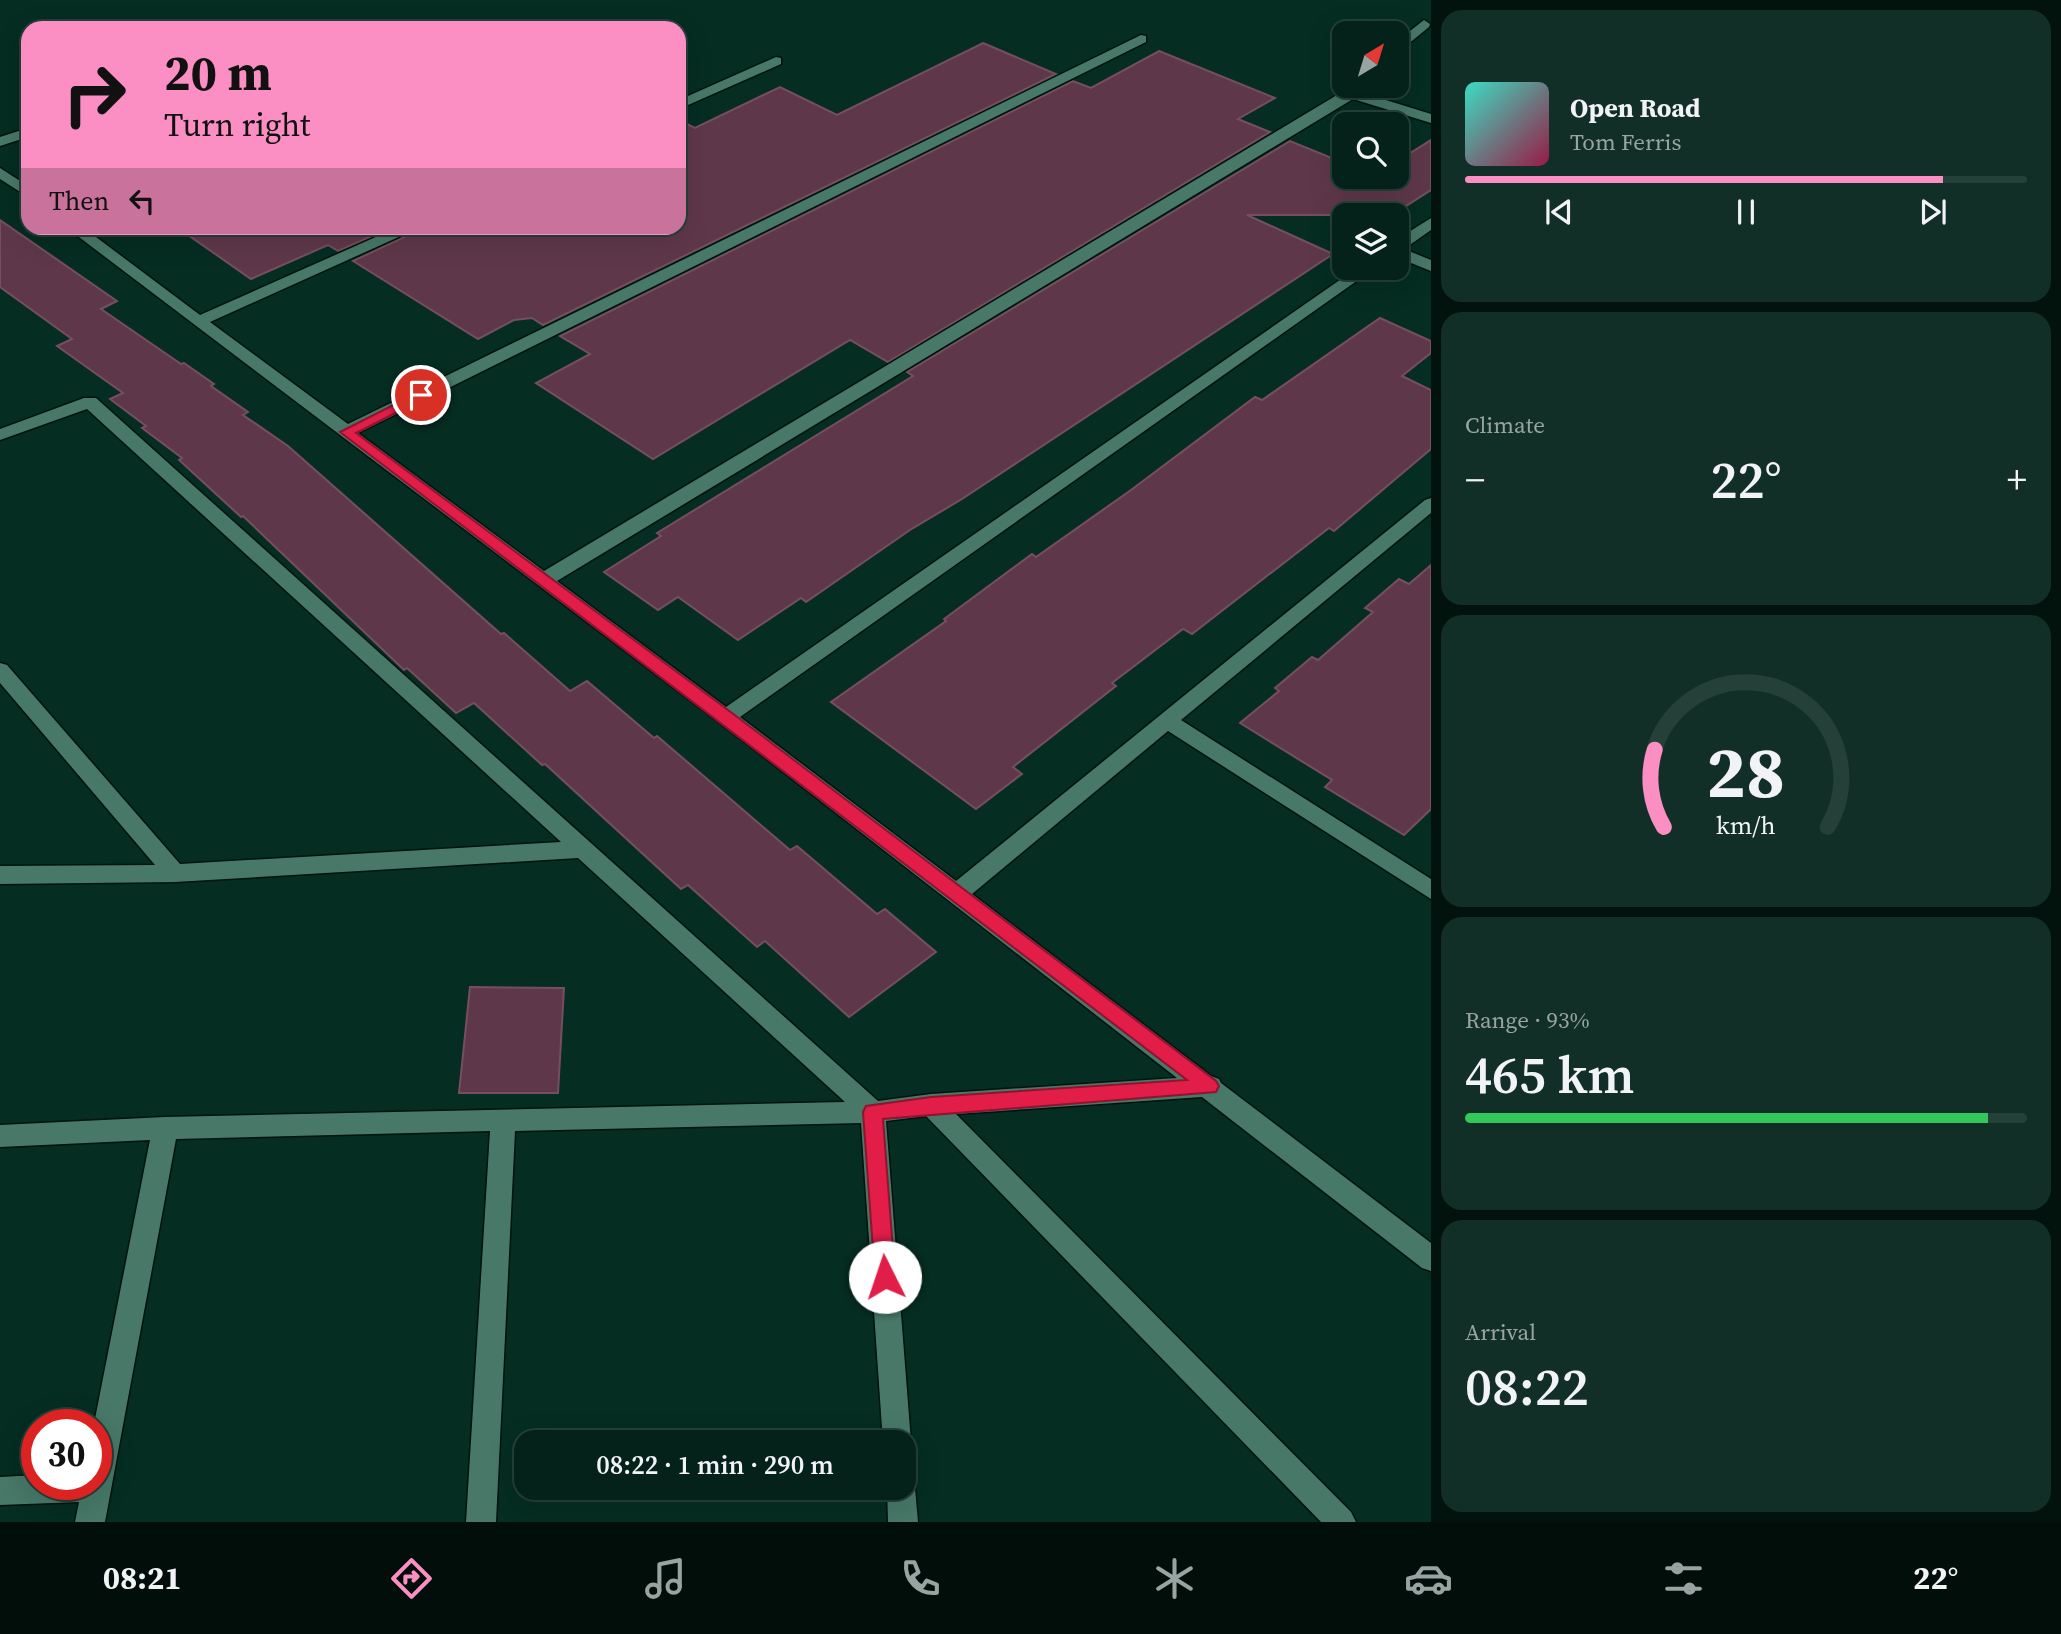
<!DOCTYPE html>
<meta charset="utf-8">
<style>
:root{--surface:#04221a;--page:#122f27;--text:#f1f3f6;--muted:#97a4a2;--line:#253f39;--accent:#fb8fc3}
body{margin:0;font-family:"Source Serif 4",serif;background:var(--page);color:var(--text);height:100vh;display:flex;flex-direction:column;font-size:26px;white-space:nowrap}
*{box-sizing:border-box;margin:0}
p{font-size:23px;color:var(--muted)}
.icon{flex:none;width:38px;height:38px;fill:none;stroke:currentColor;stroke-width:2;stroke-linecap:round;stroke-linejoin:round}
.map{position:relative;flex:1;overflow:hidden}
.drawer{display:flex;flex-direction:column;gap:10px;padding:10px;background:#02130e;width:630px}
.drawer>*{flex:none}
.banner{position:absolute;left:21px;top:21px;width:665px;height:214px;border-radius:21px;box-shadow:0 7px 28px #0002,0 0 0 2px var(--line);background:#fb8fc3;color:#111;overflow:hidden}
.needle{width:46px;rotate:38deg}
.controls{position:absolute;left:1332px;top:21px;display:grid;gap:14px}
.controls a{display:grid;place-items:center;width:77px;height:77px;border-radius:14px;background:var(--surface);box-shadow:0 7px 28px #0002,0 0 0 2px var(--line);font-size:35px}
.speed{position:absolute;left:21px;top:1409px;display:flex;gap:14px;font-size:35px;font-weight:700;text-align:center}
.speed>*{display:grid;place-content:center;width:91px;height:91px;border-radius:50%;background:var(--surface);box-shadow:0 7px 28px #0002,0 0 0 2px var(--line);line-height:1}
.speed .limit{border:10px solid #d22;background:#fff;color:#111}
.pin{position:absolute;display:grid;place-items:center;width:60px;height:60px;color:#fff;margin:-30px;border:4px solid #fff;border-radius:50%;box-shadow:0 2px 7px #0007}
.me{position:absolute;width:77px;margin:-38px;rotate:356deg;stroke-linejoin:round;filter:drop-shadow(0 0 5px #0008)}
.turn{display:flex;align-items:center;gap:24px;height:147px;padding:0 28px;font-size:32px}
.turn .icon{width:91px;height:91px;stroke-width:2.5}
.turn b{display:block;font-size:49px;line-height:60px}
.then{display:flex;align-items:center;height:66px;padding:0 28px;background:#0003;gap:14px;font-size:26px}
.big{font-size:52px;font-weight:600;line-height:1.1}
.drawer .widget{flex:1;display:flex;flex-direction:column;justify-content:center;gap:10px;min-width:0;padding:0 24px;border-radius:21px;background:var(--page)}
.drawer .dial{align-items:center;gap:0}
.dial svg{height:182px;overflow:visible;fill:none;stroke:var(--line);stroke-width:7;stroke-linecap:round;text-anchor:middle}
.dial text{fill:var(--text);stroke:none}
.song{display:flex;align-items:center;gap:21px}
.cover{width:84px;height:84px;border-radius:10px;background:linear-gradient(135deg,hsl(170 70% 55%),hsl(340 70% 35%))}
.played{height:7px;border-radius:4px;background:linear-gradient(90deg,var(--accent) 85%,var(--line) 85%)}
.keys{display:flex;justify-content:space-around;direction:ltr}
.heat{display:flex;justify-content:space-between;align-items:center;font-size:38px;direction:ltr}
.charge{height:10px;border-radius:5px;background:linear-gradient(90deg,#34c759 93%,var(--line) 0)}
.trip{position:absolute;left:514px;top:1430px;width:402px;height:70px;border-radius:21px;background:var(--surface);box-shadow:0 7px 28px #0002,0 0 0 2px var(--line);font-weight:600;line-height:70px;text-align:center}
.tab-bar{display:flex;height:112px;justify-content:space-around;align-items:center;background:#020e0a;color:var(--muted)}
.tab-bar .icon{width:49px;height:49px}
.tab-bar .selected{color:var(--accent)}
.tab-bar b{font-size:32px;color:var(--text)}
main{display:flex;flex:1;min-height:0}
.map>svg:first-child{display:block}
.building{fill:#5e384a;stroke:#764e60;stroke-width:2}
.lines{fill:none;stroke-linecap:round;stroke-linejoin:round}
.minor-casing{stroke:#00140d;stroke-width:3}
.minor{fill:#477868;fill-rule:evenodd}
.route{fill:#e11d48;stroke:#92132f;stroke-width:2}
</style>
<main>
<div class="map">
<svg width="1431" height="1522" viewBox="0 0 1431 1522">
<rect width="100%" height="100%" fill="#052d22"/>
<g class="building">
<path d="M983,43L1056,74L543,325L532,318L514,320L478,339L353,261L413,233L417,228H679V120L695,128L780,87L837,115Z"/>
<path d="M1159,51L1275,98L1238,119L1270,132L888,362L850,340L653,459L536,383L590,354L560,336L1073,81L1091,88Z"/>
<path d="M1431,140V190L1392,215H1247L1333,254L962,499L910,530L806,602L801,598L738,640L678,597L658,610L604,572L661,536L657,533L913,376L907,372L1290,141L1344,163V177H1396V162Z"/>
<path d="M0,220L117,301L101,309L181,364L184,363L214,384L211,386L248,412L243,415L288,446L501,634L504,633L570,691L587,681L654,738L657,736L790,850L797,846L877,914L885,909L936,952L849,1017L765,941L757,947L688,885L681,889L545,764L542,765L474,703L456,713L407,668L404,670L243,516L241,517L179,460L182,458L142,428L146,426L110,399L123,393L57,346L72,339L0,287Z"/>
<path d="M178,228H391L338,251L328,245L251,279Z"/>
<path d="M1380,318L1431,341V353L1402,376L1431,390V449L1334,531L1329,528L1192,634L1183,629L1112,683L1116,686L1013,767L1022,774L976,809L831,702L946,621L944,619L1032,554L1036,557L1131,490L1255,397L1262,400Z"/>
<path d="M1431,565V809L1404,835L1325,787L1332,780L1240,723L1279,691L1275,688L1312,657L1318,660L1373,612L1365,608L1399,579L1409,584Z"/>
<path d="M470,987L564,988L558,1093H459Z"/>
</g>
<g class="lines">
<g class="minor-casing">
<g id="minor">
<path d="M1424,20L1430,24L1429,27L1396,54V42Z"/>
<path d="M1141,35L1146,36V42L358,433L544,571L1352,86H1366L1360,92L1431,114V123L1353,99L557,581L726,707L1357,268H1375L740,717L956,881L1425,500L1431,498V513L1181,720L1431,879V899L1168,731L972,894L1211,1076L1219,1079L1221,1083L1431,1243V1271L1422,1268L1202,1097L956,1114L1351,1512L1356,1522H1321L926,1116L886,1121L911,1442L907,1452L905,1453V1442H883L861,1123L515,1131L496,1522H466L490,1131L176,1139L105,1522H75L79,1502L0,1505V1477L37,1475V1484H96L94,1424L150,1140L0,1147V1125L165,1117L845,1102L578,858L175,882L0,884V866L155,865L0,683V663L7,665L180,864L561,842L87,409L0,440V429L84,398H96L878,1101L931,1094L1177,1078L719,722L67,228H83L87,230L113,228L111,231L96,237L200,315L396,228H414L412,231L210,322L348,424Z"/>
<path d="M776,57L781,58V64L679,109V100Z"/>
<path d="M28,128V137L0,146V137Z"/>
<path d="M0,168L28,186V197L0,179Z"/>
<path d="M1431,218V230L1404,249L1431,260V271L1396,257V240Z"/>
<path d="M905,1475L911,1478L915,1488L918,1522H888L887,1488H905Z"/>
</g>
</g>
<use href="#minor" class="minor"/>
</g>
<path class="route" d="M421,391L425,393V398L356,433L732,713L1216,1081L1219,1086L1216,1092L883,1119L895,1277L892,1284L885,1286L878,1284L875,1277L863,1112L866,1106L931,1097L1187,1080L340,432Z"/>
</svg>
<div class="controls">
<a><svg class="needle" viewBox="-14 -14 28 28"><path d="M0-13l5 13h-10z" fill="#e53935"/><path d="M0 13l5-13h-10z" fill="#97a4a2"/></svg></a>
<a><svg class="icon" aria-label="search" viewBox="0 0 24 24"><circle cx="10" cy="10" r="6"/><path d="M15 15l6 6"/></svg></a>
<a><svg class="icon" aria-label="layers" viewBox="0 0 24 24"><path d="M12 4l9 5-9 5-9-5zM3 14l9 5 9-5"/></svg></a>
</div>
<div class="speed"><div class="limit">30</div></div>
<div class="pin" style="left:421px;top:395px;background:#d93025"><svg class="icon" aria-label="arrive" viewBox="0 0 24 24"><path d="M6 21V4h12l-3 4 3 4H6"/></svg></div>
<svg class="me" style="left:885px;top:1277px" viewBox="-20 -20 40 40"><circle r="19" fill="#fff"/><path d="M0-13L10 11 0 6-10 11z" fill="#e11d48"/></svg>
<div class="trip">08:22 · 1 min · 290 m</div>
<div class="banner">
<div class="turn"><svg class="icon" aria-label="right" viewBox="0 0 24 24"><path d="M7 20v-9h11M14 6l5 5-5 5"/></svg><div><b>20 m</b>Turn right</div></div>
<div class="then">Then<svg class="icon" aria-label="left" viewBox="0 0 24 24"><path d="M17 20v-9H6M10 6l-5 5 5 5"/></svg></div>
</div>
</div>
<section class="drawer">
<div class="widget">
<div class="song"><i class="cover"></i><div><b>Open Road</b><p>Tom Ferris</p></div></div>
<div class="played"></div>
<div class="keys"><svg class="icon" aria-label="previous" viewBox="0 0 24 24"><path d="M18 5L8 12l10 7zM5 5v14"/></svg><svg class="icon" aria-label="pause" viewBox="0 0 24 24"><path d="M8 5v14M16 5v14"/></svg><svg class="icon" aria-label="next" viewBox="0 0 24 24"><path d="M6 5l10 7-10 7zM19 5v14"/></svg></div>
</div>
<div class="widget"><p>Climate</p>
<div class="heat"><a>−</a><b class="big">22°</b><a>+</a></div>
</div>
<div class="widget dial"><svg viewBox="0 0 100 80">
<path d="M14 69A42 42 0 1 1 86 69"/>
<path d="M14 69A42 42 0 0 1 10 35" stroke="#fb8fc3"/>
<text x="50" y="56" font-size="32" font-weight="700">28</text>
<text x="50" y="72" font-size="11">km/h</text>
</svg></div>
<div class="widget"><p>Range · 93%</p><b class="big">465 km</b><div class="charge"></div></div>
<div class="widget"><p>Arrival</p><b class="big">08:22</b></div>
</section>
</main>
<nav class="tab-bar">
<b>08:21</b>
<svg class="icon selected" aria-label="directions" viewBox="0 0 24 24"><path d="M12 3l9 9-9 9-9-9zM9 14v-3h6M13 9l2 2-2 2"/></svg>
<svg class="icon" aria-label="music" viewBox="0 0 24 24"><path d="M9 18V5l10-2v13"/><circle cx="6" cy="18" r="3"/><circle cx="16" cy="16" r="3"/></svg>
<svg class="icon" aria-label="phone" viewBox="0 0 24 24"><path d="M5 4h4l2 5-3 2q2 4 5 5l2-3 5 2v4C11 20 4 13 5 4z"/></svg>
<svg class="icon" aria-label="climate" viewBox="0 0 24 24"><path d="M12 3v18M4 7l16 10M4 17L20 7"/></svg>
<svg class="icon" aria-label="car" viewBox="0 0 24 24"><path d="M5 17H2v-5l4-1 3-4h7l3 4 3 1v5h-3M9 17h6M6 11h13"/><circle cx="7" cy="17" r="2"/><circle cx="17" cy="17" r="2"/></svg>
<svg class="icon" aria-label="filters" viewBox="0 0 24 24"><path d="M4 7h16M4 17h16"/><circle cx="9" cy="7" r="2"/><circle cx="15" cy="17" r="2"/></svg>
<b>22°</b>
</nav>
